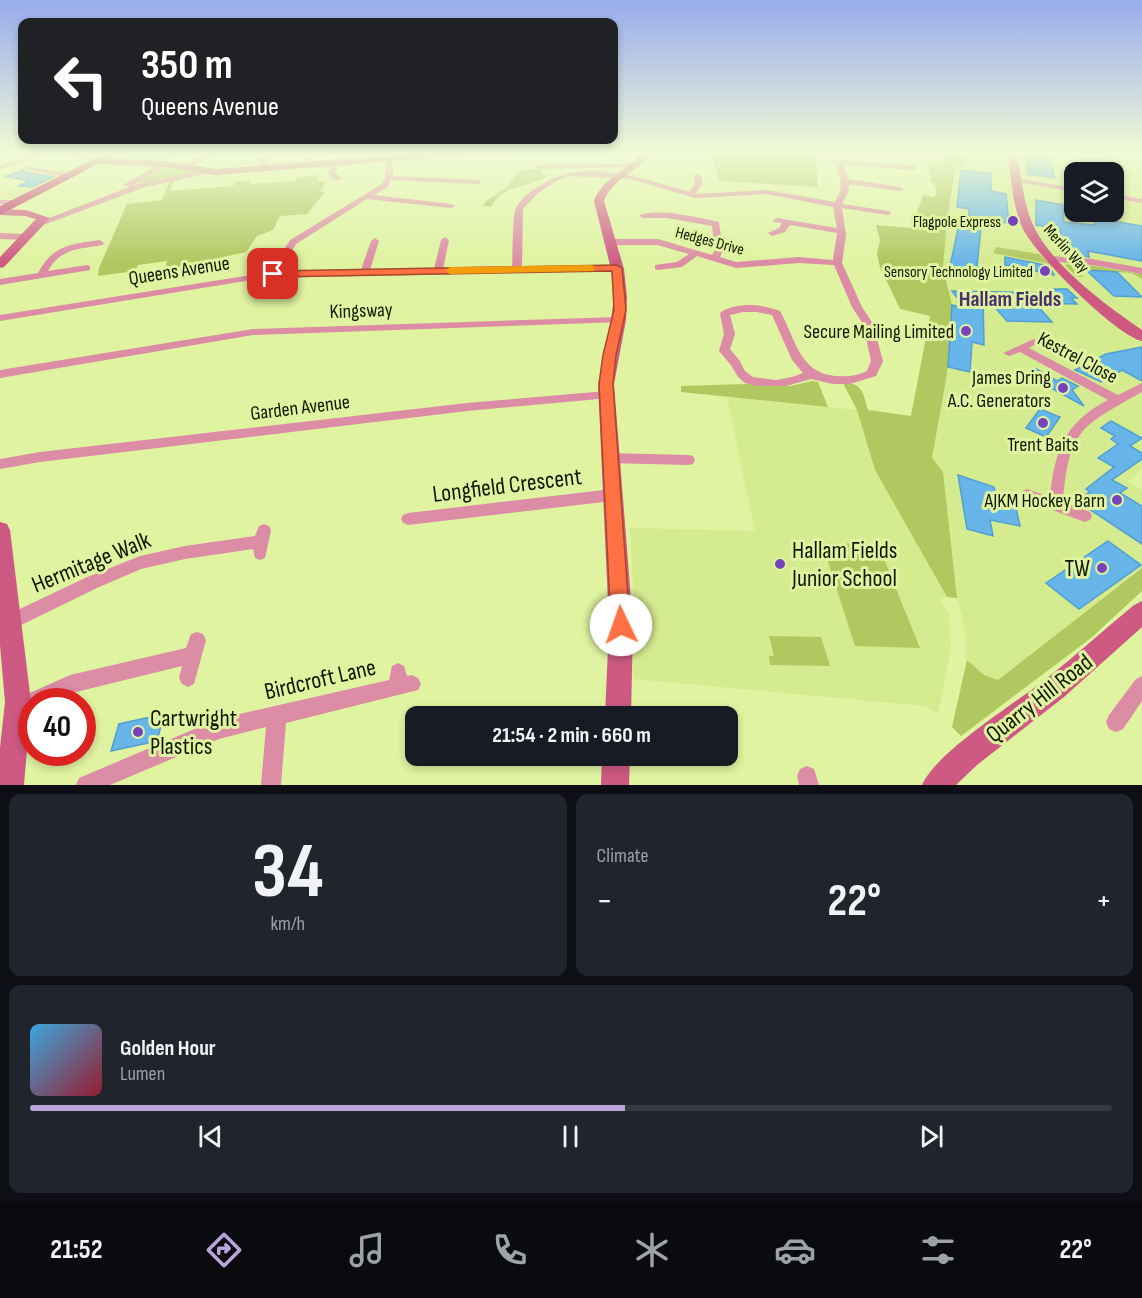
<!DOCTYPE html>
<meta charset="utf-8">
<style>
:root{--surface:#171b24;--page:#20242c;--text:#f1f3f6;--muted:#9ea1a6;--line:#363941;--accent:#baa4db}
body{margin:0;font-family:"Sofia Sans Condensed",sans-serif;background:var(--page);color:var(--text);height:100vh;display:flex;flex-direction:column;font-size:22px;white-space:nowrap}
*{box-sizing:border-box;margin:0}
p{font-size:20px;color:var(--muted)}
.icon{flex:none;width:33px;height:33px;fill:none;stroke:currentColor;stroke-width:2;stroke-linecap:round;stroke-linejoin:round}
.map{position:relative;height:785px;overflow:hidden}
.details{display:flex;flex-direction:column;gap:9px;padding:9px;background:#0d0f14;flex:1}
.details>*{flex:none}
.guide{position:absolute;left:18px;top:18px;width:600px;height:126px;border-radius:12px;box-shadow:0 3px 9px #0003;background:#202124;color:#fff;overflow:hidden}
.buttons{position:absolute;left:1064px;top:162px;display:grid;gap:12px}
.buttons a{display:grid;place-items:center;width:60px;height:60px;border-radius:12px;background:var(--surface);box-shadow:0 3px 9px #0003;font-size:30px}
.speed{position:absolute;left:18px;top:688px;display:flex;gap:12px;font-size:30px;font-weight:700;text-align:center}
.speed>*{display:grid;place-content:center;width:78px;height:78px;border-radius:50%;background:var(--surface);box-shadow:0 3px 9px #0003;line-height:1}
.speed .limit{border:9px solid #d22;background:#fff;color:#111}
.pin{position:absolute;display:grid;place-items:center;width:51px;height:51px;color:#fff;margin:-26px;border-radius:12px;box-shadow:0 3px 9px #0006}
.me{position:absolute;width:66px;margin:-33px;rotate:357deg;stroke-linejoin:round;filter:drop-shadow(0 0 4px #0008)}
.turn{display:flex;align-items:center;gap:21px;height:126px;padding:0 24px;font-size:27px}
.turn .icon{width:78px;height:78px;stroke-width:2.5}
.turn b{display:block;font-size:42px;line-height:51px}
.big{font-size:45px;font-weight:700;line-height:1.1}
.details .card{flex:1;display:flex;flex-direction:column;justify-content:center;gap:9px;min-width:0;padding:0 21px;border-radius:12px;background:var(--page)}
.details .dial{align-items:center;gap:0}
.dial b{font-size:78px;line-height:1}
.song{display:flex;align-items:center;gap:18px}
.cover{width:72px;height:72px;border-radius:9px;background:linear-gradient(135deg,hsl(200 70% 55%),hsl(350 70% 35%))}
.played{height:6px;border-radius:3px;background:linear-gradient(90deg,var(--accent) 55%,var(--line) 55%)}
.keys{display:flex;justify-content:space-around;direction:ltr}
.heat{display:flex;justify-content:space-between;align-items:center;font-size:33px;direction:ltr}
.details .tiles{flex:1;display:grid;gap:9px;grid-template-columns:1fr 1fr}
.card:last-child{grid-column:span 2}
.trip{position:absolute;left:405px;top:706px;width:333px;height:60px;border-radius:12px;background:var(--surface);box-shadow:0 3px 9px #0003;font-weight:700;line-height:60px;text-align:center}
.dock{display:flex;height:96px;justify-content:space-around;align-items:center;background:#090b0e;color:var(--muted)}
.dock .icon{width:42px;height:42px}
.dock .on{color:var(--accent)}
.dock b{font-size:27px;color:var(--text)}
.map>svg:first-child{display:block}
.built{fill:#d5eb90;fill-rule:evenodd}
.green{fill:#b1c760}
.building{fill:#68b5e9;stroke:#529fd1;stroke-width:1.5}
.lines{fill:none;stroke-linecap:round;stroke-linejoin:round}
.street{fill:#dc8ca5;fill-rule:evenodd}
.secondary{fill:#ce5a84;fill-rule:evenodd}
.primary{fill:#c22d6d;fill-rule:evenodd}
.route{fill:#ff7043;stroke:#a6492c;stroke-width:1.5}
.slow{fill:#f59e0b}
.poi-dot{fill:#7743bb;stroke:#dff3a1;stroke-width:2}
.labels{text-anchor:middle;stroke-width:6;stroke-linejoin:round;paint-order:stroke}
.far-poi-label{font-size:16px;fill:#121700;stroke:#dff3a1;text-anchor:end}
.far-street-label{font-size:16px;fill:#121700;stroke:#dff3a1}
.street-label{font-size:20px;fill:#121700;stroke:#dff3a1}
.poi-label{font-size:20px;fill:#121700;stroke:#dff3a1;text-anchor:end}
.quarter-label{font-size:22px;font-weight:bold;fill:#48316c;stroke:#dff3a1}
.near-street-label{font-size:24px;fill:#121700;stroke:#dff3a1}
.near-poi-label{font-size:24px;fill:#121700;stroke:#dff3a1;text-anchor:start}
</style>
<div class="map">
<svg width="1142" height="785" viewBox="0 0 1142 785">
<rect width="100%" height="100%" fill="#dff3a1"/>
<g class="built">
<path d="M979,153H1142V469L1128,481L1142,490V568L998,680L984,675L967,660L964,623L957,598L943,473L932,458L938,422L949,285L943,267L947,219L956,166L963,162L967,155H981ZM1074,172H1113V212H1074Z"/>
<path d="M67,167L80,169L16,199H2L0,195L34,179L28,176L39,172L49,174Z"/>
<path d="M727,397L857,410L875,470L947,597L939,600L949,614L951,648L938,714L925,706L633,679L632,643H635V628L638,627V623H635L630,528L755,531Z"/>
</g>
<g class="green">
<path d="M735,153H815L818,187L720,181L710,154Z"/>
<path d="M944,153H979L981,156L967,155L962,167L956,166L947,219L943,267L952,305L950,337L947,374L932,458L943,472L957,598L947,597L875,470L857,410L843,383C863,383 863,393 868,410L911,416L930,316L900,309L880,267L877,254L880,240L876,225L912,228L923,195L933,197L937,194L935,185L928,180L932,179L928,164H943L938,159L944,160Z"/>
<path d="M165,168L197,171L142,183L137,182Z"/>
<path d="M539,169L547,177C526,189 505,182 491,207L483,206L486,201L507,187L519,170Z"/>
<path d="M319,175L317,181L326,182L320,191L325,192L307,214L280,216L273,230L257,236L246,252L165,270L167,261L138,265L135,271L98,276L99,268L127,204L162,200L170,180L174,179L170,191L233,186L235,182L251,181L250,184L295,181L298,177Z"/>
<path d="M996,247L1039,254L1050,264L993,253Z"/>
<path d="M1076,263L1142,274V279L1132,273L1077,269L1083,277H1077L1065,265Z"/>
<path d="M813,381L818,382L828,407L681,392V386L746,384L790,386Z"/>
<path d="M822,543L878,544L920,648L855,646Z"/>
<path d="M1142,568V591L1091,638L961,736L952,727L967,660L984,675L998,680Z"/>
<path d="M769,636L821,637L830,666L770,665L769,656H774Z"/>
</g>
<g class="building">
<path d="M133,153H179L168,159L126,157Z"/>
<path d="M1027,153L1048,155L1055,178L1027,174Z"/>
<path d="M23,170L26,172L53,177L32,187L19,186L29,181L6,176Z"/>
<path d="M961,170L991,174V191L1006,194L1009,223L982,219L976,275L949,271L959,224L969,226V209L957,207Z"/>
<path d="M1036,200L1063,205L1064,222L1095,225L1092,212H1111L1113,221L1142,226V261L1088,251L1089,257L1063,252L1060,229L1036,225Z"/>
<path d="M1005,257L1049,266L1054,275L1005,265Z"/>
<path d="M1086,270L1117,272L1142,297L1114,296Z"/>
<path d="M1048,289H1067L1077,298H1071L1077,304L1035,303L1052,322L1007,321L983,294L984,345L972,342L970,372L948,367L952,305L965,308L952,291L1052,293Z"/>
<path d="M1142,347V381L1122,370L1101,382L1075,370L1106,354Z"/>
<path d="M1036,369L1057,381L1062,378L1078,386L1072,390L1084,406L1027,375Z"/>
<path d="M1040,409L1060,417L1046,437L1026,428Z"/>
<path d="M1111,421L1142,438L1130,446L1142,453V459L1112,480L1127,488L1120,493L1142,506V544L1080,503L1078,499L1090,492L1086,489L1114,467L1098,458L1118,444L1111,439L1115,436L1101,428Z"/>
<path d="M958,475L994,487L998,504L1016,508L1020,526L990,520L993,536L967,529Z"/>
<path d="M1108,541L1141,565L1079,609L1046,583Z"/>
<path d="M164,714L157,741L111,751L119,724Z"/>
</g>
<g class="lines">
<g class="street">
<path d="M39,153H49L0,169V165Z"/>
<path d="M63,153H75L103,161L100,163Z"/>
<path d="M207,153H215L189,169L182,167Z"/>
<path d="M266,153H272L262,171H256L255,169Z"/>
<path d="M308,153H314L307,168H301L300,166Z"/>
<path d="M924,153H930L931,156L926,157Z"/>
<path d="M387,158L392,159L393,176L478,180L482,182L478,184L391,180L388,187L374,195L451,204L455,206L451,208L367,199L296,244L279,272L361,270L371,241L375,238L379,241L370,270L434,269L441,240L445,237L449,240L443,269L512,267C513,256 512,216 516,208C520,199 531,191 539,186C583,156 641,178 689,192L695,183L693,176L697,174L701,176L703,183L695,194L767,190L835,202C843,189 842,181 836,167L838,164L829,161V159L916,166V170H913L844,165V167L849,179L900,187L904,189L900,191L849,184L848,193L842,204L888,211L892,213L888,215L842,208L846,235L842,263L862,307L873,324L883,361L876,376L850,384H833L811,379L786,386H757L745,383L738,377L731,365L719,351L724,334L720,314L721,312C739,302 761,304 780,311C795,337 799,373 835,376C846,377 857,376 867,371L871,361L863,324L852,307L834,265L799,263L736,268L697,256L682,267L658,270L655,269V265L677,262L689,254L657,245H611L607,242L611,239H658L712,255L715,250L712,226L667,218H643L639,216C653,207 702,218 719,222L723,250L720,257L736,262L799,257L833,260L837,233L790,225L785,232L772,236L768,233L779,228L782,223L774,222L773,220L777,218L837,228L833,207L767,194L695,198L630,179L569,176L558,180L537,194L523,209L522,267L620,266L622,268L617,271L263,278L0,321V315L270,272L290,240L382,184L385,178ZM743,312H757L772,315L792,360L803,373L792,377L776,380L753,377L745,371L740,361L730,349L735,334L730,315Z"/>
<path d="M332,162L338,163L336,173L341,178L340,180H334L328,173Z"/>
<path d="M162,163L168,164L130,187L123,185Z"/>
<path d="M640,163V167H637L539,169L535,167L539,165Z"/>
<path d="M26,166L70,174L74,176L70,178L29,170H26Z"/>
<path d="M208,169L212,171L211,173L145,187L43,225L36,223L140,183Z"/>
<path d="M1015,178L1074,188V192L1018,182H1015Z"/>
<path d="M1113,194L1142,199V203L1113,198Z"/>
<path d="M0,200H16L20,202L16,204H0Z"/>
<path d="M0,233L24,234L28,237L24,240L0,239Z"/>
<path d="M100,240L104,243L103,245C80,249 60,248 48,271L87,265L90,266V270L0,285V279L38,273C53,245 71,244 100,240Z"/>
<path d="M1051,256L1092,259L1142,268V274L1092,265L1048,261V257Z"/>
<path d="M618,317L622,318L623,320L622,322L253,335L0,378V370L253,329Z"/>
<path d="M1034,339L1039,342L1029,348L1118,395L1142,383V392C1082,426 1069,428 1063,502L1090,512L1092,516L1090,520L1085,522L1022,499L1020,495L1022,491L1027,489L1050,497C1055,450 1064,423 1108,400L1020,352L1009,356L1003,353Z"/>
<path d="M606,391L612,395L610,398L467,411L40,462L0,469V459L40,452L467,403Z"/>
<path d="M609,453L688,455L693,456L695,460L693,464L688,465L609,463L604,461L602,458L604,455Z"/>
<path d="M612,489L617,491L619,495L617,499L612,501L408,525L403,523L401,519L403,515L408,513Z"/>
<path d="M264,524L269,526L271,530L265,558L260,560L255,558L253,549L185,559L141,569L97,588L11,630L5,628L3,622L5,616L85,578L140,556L185,546L255,536L259,526Z"/>
<path d="M197,632L203,634L206,640L194,684L188,687L182,684L179,678L182,666L72,693L52,702H32V712L19,717L12,715L10,708L12,701L70,675L186,648L191,634Z"/>
<path d="M398,663L404,666L407,676L412,675L418,678L421,684L418,690L286,723L281,785H261L266,727L219,739L110,785H76L79,778L218,719L389,680L392,666Z"/>
<path d="M1142,676V701L1123,729L1116,732L1109,729L1106,722L1109,715L1136,679Z"/>
<path d="M807,766L814,769L819,785H799L797,776L800,769Z"/>
</g>
<g class="secondary">
<path d="M421,153H463L458,156L216,175L164,167L100,164L95,161L100,158L164,161L216,169Z"/>
<path d="M641,153H651C637,172 612,179 604,201L624,269L627,297L626,320L614,384L633,625L631,717H605L609,625L598,384L611,320L614,297L611,269L594,201C603,177 626,172 641,153Z"/>
<path d="M1007,153H1017C1022,178 1023,206 1035,229C1055,268 1107,306 1142,330V341C1115,335 1036,255 1023,229C1012,206 1012,178 1007,153Z"/>
<path d="M0,209L26,210L50,218L4,267L0,268V257L36,219L25,216L0,215Z"/>
<path d="M0,522L7,524L10,530L31,702L24,785H0V748L5,702L0,645Z"/>
<path d="M1142,601V627L1064,697L977,765L956,785H922C936,752 1016,703 1046,679C1076,655 1105,629 1134,605Z"/>
<path d="M602,756H630L629,785H601Z"/>
</g>
<path class="primary" d="M106,153H119L0,215V206Z"/>
</g>
<linearGradient id="sky" x2="0" y2="1"><stop stop-color="#97abee"/><stop offset="0.58" stop-color="#f1fad5"/><stop offset="1" stop-color="#f1fad5" stop-opacity="0"/></linearGradient>
<rect width="1142" height="263" fill="url(#sky)"/>
<path class="route" d="M617,265L622,268L626,310L616,355L613,384L630,625L628,631L621,634L614,631L611,625L599,384L603,355L614,310L612,271L273,277L268,274L273,271Z"/>
<path class="slow" d="M591,265L594,266V271L450,274L445,271L450,267Z"/>
<g class="poi-dot">
<circle cx="1013" cy="221" r="6"/>
<circle cx="1045" cy="271" r="6"/>
<circle cx="966" cy="331" r="6"/>
<circle cx="1063" cy="388" r="6"/>
<circle cx="1043" cy="423" r="6"/>
<circle cx="1117" cy="500" r="6"/>
<circle cx="780" cy="564" r="6"/>
<circle cx="1102" cy="568" r="6"/>
<circle cx="138" cy="732" r="6"/>
</g>
<g class="labels">
<g class="far-poi-label">
<text x="1001" y="227">Flagpole Express</text>
<text x="1033" y="277">Sensory Technology Limited</text>
</g>
<g class="far-street-label">
<text transform="translate(710 240) rotate(15)" y="6">Hedges Drive</text>
<text transform="translate(1067 248) rotate(48)" y="6">Merlin Way</text>
</g>
<g class="street-label">
<text transform="translate(179 270) rotate(-9)" y="7">Queens Avenue</text>
<text transform="translate(361 310) rotate(-2)" y="7">Kingsway</text>
<text transform="translate(1078 357) rotate(28)" y="7">Kestrel Close</text>
<text transform="translate(300 407) rotate(-7)" y="7">Garden Avenue</text>
</g>
<g class="poi-label">
<text x="954" y="338">Secure Mailing Limited</text>
<text x="1051" y="384">James Dring<tspan x="1051" dy="23">A.C. Generators</tspan></text>
<text x="1043" y="451" text-anchor="middle">Trent Baits</text>
<text x="1105" y="507">AJKM Hockey Barn</text>
</g>
<g class="quarter-label">
<text x="1010" y="306">Hallam Fields</text>
</g>
<g class="near-street-label">
<text transform="translate(507 485) rotate(-7)" y="8">Longfield Crescent</text>
<text transform="translate(91 562) rotate(-22)" y="8">Hermitage Walk</text>
<text transform="translate(320 679) rotate(-13)" y="8">Birdcroft Lane</text>
<text transform="translate(1039 698) rotate(-38)" y="8">Quarry Hill Road</text>
</g>
<g class="near-poi-label">
<text x="792" y="558">Hallam Fields<tspan x="792" dy="28">Junior School</tspan></text>
<text x="1090" y="576" text-anchor="end">TW</text>
<text x="150" y="726">Cartwright<tspan x="150" dy="28">Plastics</tspan></text>
</g>
</g>
</svg>
<div class="buttons">
<a><svg class="icon" aria-label="layers" viewBox="0 0 24 24"><path d="M12 4l9 5-9 5-9-5zM3 14l9 5 9-5"/></svg></a>
</div>
<div class="speed"><div class="limit">40</div></div>
<div class="pin" style="left:273px;top:274px;background:#d93025"><svg class="icon" aria-label="arrive" viewBox="0 0 24 24"><path d="M6 21V4h12l-3 4 3 4H6"/></svg></div>
<svg class="me" style="left:621px;top:625px" viewBox="-20 -20 40 40"><circle r="19" fill="#fff"/><path d="M0-13L10 11 0 6-10 11z" fill="#ff7043"/></svg>
<div class="trip">21:54 · 2 min · 660 m</div>
<div class="guide">
<div class="turn"><svg class="icon" aria-label="left" viewBox="0 0 24 24"><path d="M17 20v-9H6M10 6l-5 5 5 5"/></svg><div><b>350 m</b>Queens Avenue</div></div>
</div>
</div>
<section class="details">
<div class="tiles">
<div class="card dial"><b>34</b><p>km/h</p></div>
<div class="card"><p>Climate</p>
<div class="heat"><a>−</a><b class="big">22°</b><a>+</a></div>
</div>
<div class="card">
<div class="song"><i class="cover"></i><div><b>Golden Hour</b><p>Lumen</p></div></div>
<div class="played"></div>
<div class="keys"><svg class="icon" aria-label="previous" viewBox="0 0 24 24"><path d="M18 5L8 12l10 7zM5 5v14"/></svg><svg class="icon" aria-label="pause" viewBox="0 0 24 24"><path d="M8 5v14M16 5v14"/></svg><svg class="icon" aria-label="next" viewBox="0 0 24 24"><path d="M6 5l10 7-10 7zM19 5v14"/></svg></div>
</div>
</div>
</section>
<nav class="dock">
<b>21:52</b>
<svg class="icon on" aria-label="directions" viewBox="0 0 24 24"><path d="M12 3l9 9-9 9-9-9zM9 14v-3h6M13 9l2 2-2 2"/></svg>
<svg class="icon" aria-label="music" viewBox="0 0 24 24"><path d="M9 18V5l10-2v13"/><circle cx="6" cy="18" r="3"/><circle cx="16" cy="16" r="3"/></svg>
<svg class="icon" aria-label="phone" viewBox="0 0 24 24"><path d="M5 4h4l2 5-3 2q2 4 5 5l2-3 5 2v4C11 20 4 13 5 4z"/></svg>
<svg class="icon" aria-label="climate" viewBox="0 0 24 24"><path d="M12 3v18M4 7l16 10M4 17L20 7"/></svg>
<svg class="icon" aria-label="car" viewBox="0 0 24 24"><path d="M5 17H2v-5l4-1 3-4h7l3 4 3 1v5h-3M9 17h6M6 11h13"/><circle cx="7" cy="17" r="2"/><circle cx="17" cy="17" r="2"/></svg>
<svg class="icon" aria-label="filters" viewBox="0 0 24 24"><path d="M4 7h16M4 17h16"/><circle cx="9" cy="7" r="2"/><circle cx="15" cy="17" r="2"/></svg>
<b>22°</b>
</nav>
